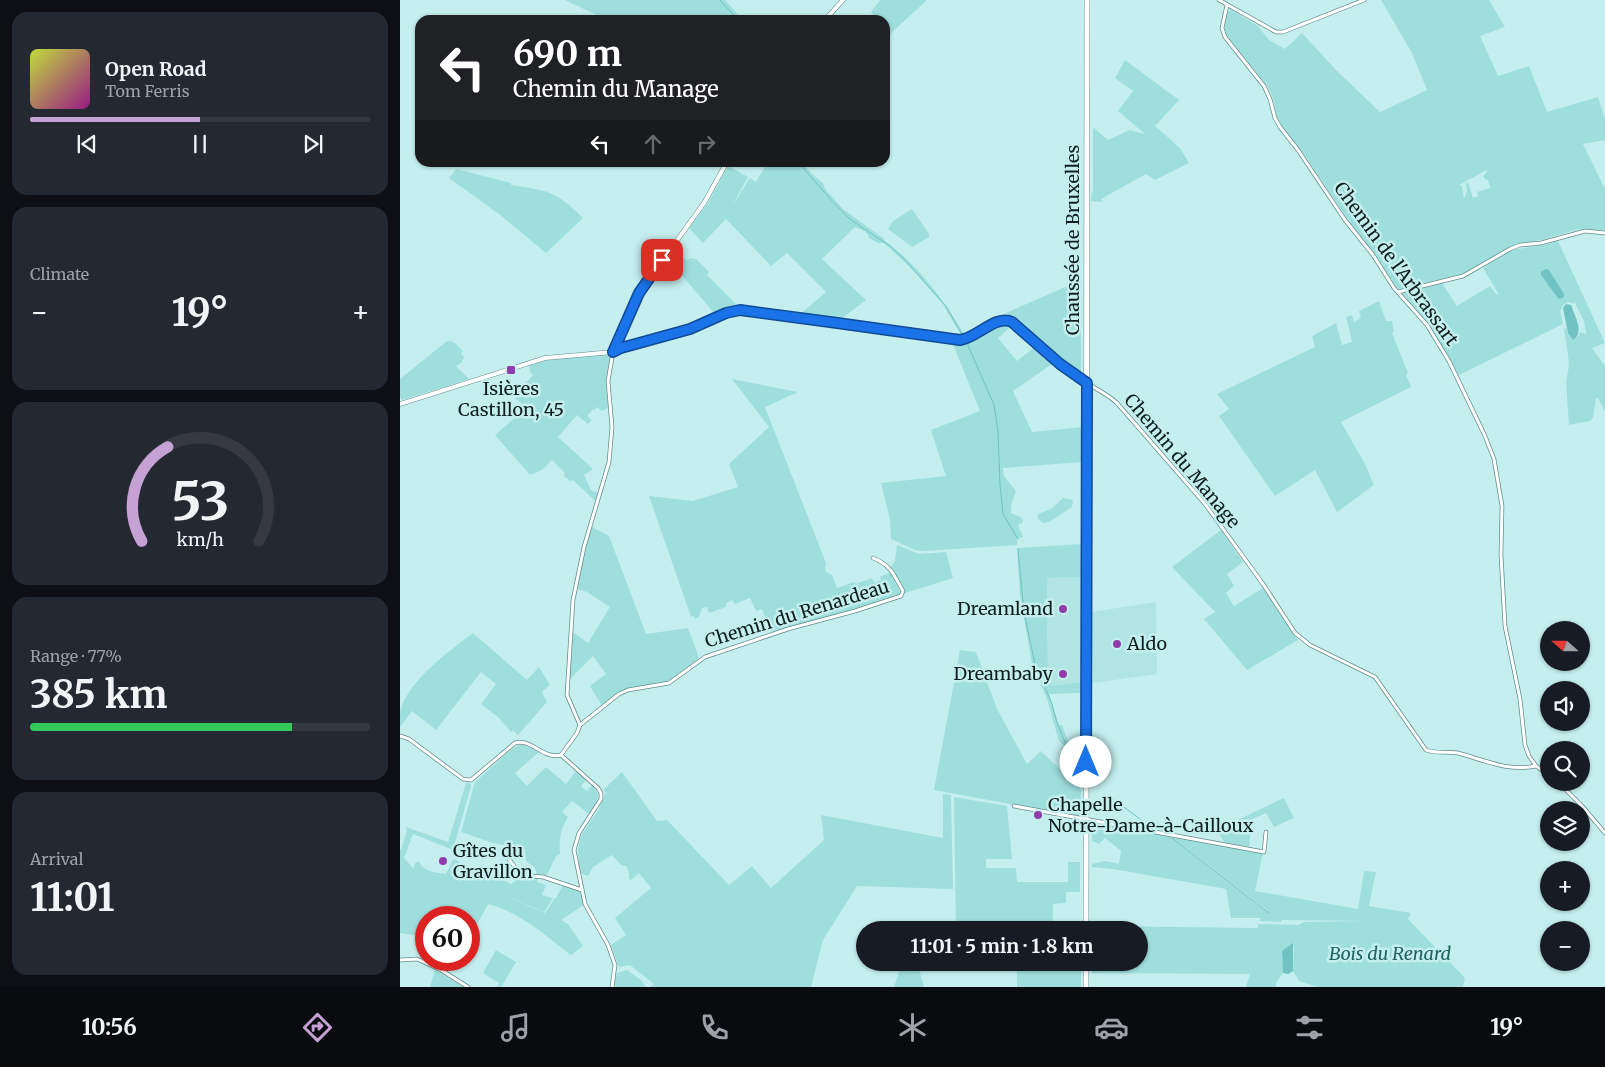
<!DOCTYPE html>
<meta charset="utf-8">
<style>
:root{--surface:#171b24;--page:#242831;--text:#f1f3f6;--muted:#9ea1a6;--line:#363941;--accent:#c5a1d4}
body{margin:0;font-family:Merriweather,serif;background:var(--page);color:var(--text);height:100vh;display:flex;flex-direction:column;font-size:19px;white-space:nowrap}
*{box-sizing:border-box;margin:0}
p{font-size:16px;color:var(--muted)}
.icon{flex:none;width:28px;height:28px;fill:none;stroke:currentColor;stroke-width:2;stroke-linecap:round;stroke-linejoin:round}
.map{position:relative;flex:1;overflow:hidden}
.sheet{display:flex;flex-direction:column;gap:12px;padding:12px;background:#0d0f14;width:400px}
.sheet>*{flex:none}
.guide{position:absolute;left:15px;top:15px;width:475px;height:152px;border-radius:15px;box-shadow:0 1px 4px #0004;background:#202124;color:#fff;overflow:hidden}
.needle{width:32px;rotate:291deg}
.tools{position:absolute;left:1140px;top:621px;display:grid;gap:10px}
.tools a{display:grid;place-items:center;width:50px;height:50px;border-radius:50%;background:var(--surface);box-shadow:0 1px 4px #0004;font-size:25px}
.speed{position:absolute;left:15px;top:906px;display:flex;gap:10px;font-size:25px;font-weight:700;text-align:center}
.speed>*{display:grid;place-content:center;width:65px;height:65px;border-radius:50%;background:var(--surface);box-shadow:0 1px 4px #0004;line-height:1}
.speed .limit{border:8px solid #d22;background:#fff;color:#111}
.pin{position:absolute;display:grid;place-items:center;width:42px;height:42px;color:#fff;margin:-21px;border-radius:10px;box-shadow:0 2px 8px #0006}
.me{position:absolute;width:55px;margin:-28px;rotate:0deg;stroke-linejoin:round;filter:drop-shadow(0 0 4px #0008)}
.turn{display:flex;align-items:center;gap:18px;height:105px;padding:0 15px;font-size:22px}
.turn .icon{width:65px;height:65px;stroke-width:2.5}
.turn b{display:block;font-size:35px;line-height:42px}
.lanes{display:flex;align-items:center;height:48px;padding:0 15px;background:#0003;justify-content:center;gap:25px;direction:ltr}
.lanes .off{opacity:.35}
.big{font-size:38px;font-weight:700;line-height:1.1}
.sheet .tile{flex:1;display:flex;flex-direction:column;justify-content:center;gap:8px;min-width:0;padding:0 18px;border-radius:15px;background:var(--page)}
.sheet .dial{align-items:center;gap:0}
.dial svg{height:130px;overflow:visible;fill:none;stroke:var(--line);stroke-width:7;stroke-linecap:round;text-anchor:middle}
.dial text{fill:var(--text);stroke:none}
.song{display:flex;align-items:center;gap:15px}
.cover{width:60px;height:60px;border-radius:8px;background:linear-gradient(135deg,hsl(70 70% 55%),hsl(310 70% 35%))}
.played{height:5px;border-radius:2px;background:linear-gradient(90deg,var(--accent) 50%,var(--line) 50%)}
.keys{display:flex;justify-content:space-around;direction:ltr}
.heat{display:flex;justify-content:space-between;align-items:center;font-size:28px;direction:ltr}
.charge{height:8px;border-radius:4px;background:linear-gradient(90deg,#34c759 77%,var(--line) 0)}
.trip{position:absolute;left:456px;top:921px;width:292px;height:50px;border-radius:25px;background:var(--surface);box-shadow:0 1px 4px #0004;font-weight:700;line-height:50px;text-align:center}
.tab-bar{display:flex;height:80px;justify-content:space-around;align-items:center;background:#090b0e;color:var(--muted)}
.tab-bar .icon{width:35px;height:35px}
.tab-bar .on{color:var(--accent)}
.tab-bar b{font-size:22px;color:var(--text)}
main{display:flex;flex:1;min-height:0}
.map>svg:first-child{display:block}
.built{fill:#b1e5e4}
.green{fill:#9edfde;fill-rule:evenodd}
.water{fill:#70c3c2}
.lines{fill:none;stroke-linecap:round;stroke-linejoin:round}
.stream{stroke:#70c3c2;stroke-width:1}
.minor-casing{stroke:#648b8b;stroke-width:4.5}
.tertiary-casing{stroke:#648b8b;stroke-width:5}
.primary-casing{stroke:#648b8b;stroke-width:6}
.minor{stroke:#fff;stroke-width:3}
.tertiary{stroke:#fff;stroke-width:4}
.primary{stroke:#fff;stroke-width:5}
.route-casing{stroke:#114b97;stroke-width:12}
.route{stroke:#1a73e8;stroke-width:9}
.poi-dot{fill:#903dab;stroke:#c5efef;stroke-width:2}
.labels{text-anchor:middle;stroke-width:5;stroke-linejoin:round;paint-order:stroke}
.street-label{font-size:18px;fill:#0f1f1f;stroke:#c5efef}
.poi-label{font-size:18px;fill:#0f1f1f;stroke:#c5efef;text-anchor:start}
.park-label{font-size:18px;font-style:italic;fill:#1e6262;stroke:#c5efef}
</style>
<main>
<section class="sheet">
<div class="tile">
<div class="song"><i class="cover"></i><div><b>Open Road</b><p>Tom Ferris</p></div></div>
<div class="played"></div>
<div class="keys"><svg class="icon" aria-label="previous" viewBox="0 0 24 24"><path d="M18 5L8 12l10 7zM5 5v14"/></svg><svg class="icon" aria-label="pause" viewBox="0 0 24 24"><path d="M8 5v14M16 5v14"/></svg><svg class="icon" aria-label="next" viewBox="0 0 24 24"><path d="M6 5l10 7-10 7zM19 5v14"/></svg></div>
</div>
<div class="tile"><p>Climate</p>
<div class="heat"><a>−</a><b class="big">19°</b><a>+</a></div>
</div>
<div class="tile dial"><svg viewBox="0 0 100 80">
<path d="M14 69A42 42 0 1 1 86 69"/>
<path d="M14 69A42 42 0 0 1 30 11" stroke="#c5a1d4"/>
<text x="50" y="56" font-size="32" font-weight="700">53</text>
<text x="50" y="72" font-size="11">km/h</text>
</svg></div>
<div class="tile"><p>Range · 77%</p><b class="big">385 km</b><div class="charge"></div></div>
<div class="tile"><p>Arrival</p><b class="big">11:01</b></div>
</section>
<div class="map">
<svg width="1205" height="987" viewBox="0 0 1205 987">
<rect width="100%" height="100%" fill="#c5efef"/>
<g class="built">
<path d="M681,577V682L651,686L648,671L647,612L644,611V599L647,598V578Z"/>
<path d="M756,602L757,674L693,683L691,612Z"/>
</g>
<g class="green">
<path d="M165,0H325L340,17L337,18L338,20H207Z"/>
<path d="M480,0H527L490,34L485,28V20H478L471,12Z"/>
<path d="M981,0H1089L1105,27L1080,36L1098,76L1129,66L1147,112L1198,97L1205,119V140L1183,144L1205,189V230L1179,229L1141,240L1114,245L1069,272L1000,289L997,288L976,255L955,230L904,154L882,126L877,117L873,98L868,87L827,36C823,27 825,21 828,11L831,10L858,26L869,40L885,49L902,33L936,70L980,112L1027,90L1012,53ZM1087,170V172L1083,176L1085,179L1088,180L1090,188L1077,192L1078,196L1073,198L1068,182L1066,184L1067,191L1064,199L1062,186L1059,185Z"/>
<path d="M725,60L779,100L755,126L780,148L789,163L755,180L746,174L701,199L703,202L691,201L693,188V127L708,140L730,130L745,134L718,111L733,91L715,78Z"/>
<path d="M367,163H403L411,173L423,183L425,189L444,210L483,238L485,241C518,265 544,300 565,336L562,337L542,303L512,269L484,243H478L469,238C467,230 461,230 455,227L422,259L466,300L440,320L398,316L426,292L387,253L371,266L326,219L303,243L289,228L308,203L328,166L348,177L332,206L350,178L356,182Z"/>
<path d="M56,169L111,183V185C148,191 155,190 183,218L146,253L99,214L49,178Z"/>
<path d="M512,209L529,234V237L512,247L488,229L493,221Z"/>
<path d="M1158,241L1205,343L1192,348L1205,366V412L1198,398H1196L1193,418L1190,421L1169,425L1166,381L1169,366L1168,354L1164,329L1166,328L1168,333L1178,337L1180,332L1186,334L1184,321L1174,301V304L1168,302L1164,304L1160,311L1163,324L1059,375L1034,332L1003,294L1006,291L1042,283L1057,306L1090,286L1096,294L1099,295L1083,268L1111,250L1144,245Z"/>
<path d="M274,249L287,261L290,258L296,259L309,272L307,275L340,308L316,315L267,258Z"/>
<path d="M681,280V376L606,313Z"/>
<path d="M979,301L986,321H992L994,331L992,333L1008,373L1006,375L1011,387L941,422L965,464L974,485L937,512L915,470L875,496L819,416L829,409L817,394L915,347L912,336L936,323L942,345L952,342L946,317L952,315L954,322L961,318L959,311Z"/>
<path d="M603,321H607L613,325L598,338L617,361L636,346L655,362L613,391L632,432L682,427L683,462L603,468L604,476L616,491L611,505V513L622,518L623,522L618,525L623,537L617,539V545L524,551L515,550L491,539L490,519L481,483L546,476L531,430L580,411L552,342H565Z"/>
<path d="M47,341L54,342L63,351L61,354L64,357L61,363L56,366L69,379L2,400L0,397V379Z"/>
<path d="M209,355L210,358L206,379L208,408L202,411L197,407L194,410L193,409L187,416L192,420L188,424L177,415L158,437L193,469L184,475L191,490L198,493L195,501L173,480L170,481L164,476L165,473L152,460L142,470L130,475L95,435L126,408L113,396L133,375L130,372L129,365L157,358Z"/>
<path d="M332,379L398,392L365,407L426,563L425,571L432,575L437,588L454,582L456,584L472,578L474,583L481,580L480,577L491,572L501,594L446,612L371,632L362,609L356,611L350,598L335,604L332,600L326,603V607L309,613L307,607L302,608L299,617L295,619L294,616L291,617L249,496L293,501L338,487L329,464L369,427Z"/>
<path d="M663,498L673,500L672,507L649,522L643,523L638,519V514L651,509Z"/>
<path d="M192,527L209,536L246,634L288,628L298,655V659L270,681L263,683L224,690L202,706L190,686L206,674L193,656L169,680L173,632L188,643L210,607L187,592L177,589L186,546Z"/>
<path d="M821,530L843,562L827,574L834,586L826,593L834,606L863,588L898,640L847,670L804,619L815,612L772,567Z"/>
<path d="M681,544V577L647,578V599H644V611H647L648,671L651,686L681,682V691L679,693L649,694L659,725H662L670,747L668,749L659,741L647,699L632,664L620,596L617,548Z"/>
<path d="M497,545L519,554L546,552L553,578L505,593L491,567L495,561Z"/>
<path d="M73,633L127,680L139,667L150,685L142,692L147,702L118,735L113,730L111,732L99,718L81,704L96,684L81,672L36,730L12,711L0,727C0,722 0,716 0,711C9,680 49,651 73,633Z"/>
<path d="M560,650L576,652L597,709L627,764L641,751L681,790V816L680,817L534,790Z"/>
<path d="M121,744L139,752L115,773L127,786L146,767L166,784L176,771L187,779L181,786L187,791L192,785L198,794L197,804L189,814L172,801L162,812L168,817C160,830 159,839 160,854L156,856L146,877L137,875L135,868L126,861L125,849L93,843L61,832L75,782L112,749Z"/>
<path d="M222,772L257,821L267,820L329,885L352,866L371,888L424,840L421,815L543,838V794L551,795L553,889L457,886L423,940L411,987H250L254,984L230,965L219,967L211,945L226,935L215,918L251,888L239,873L231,880L229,879V873L226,866L221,865L212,855L193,867L188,876L180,873C176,843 178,838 196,814C200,808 202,800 206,793L203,790Z"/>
<path d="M66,783H70L71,786L53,850L13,834L4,858L14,869V865L18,861C25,872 34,872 46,874L53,859L112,884C118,875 128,876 137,877V882L146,885L142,895L153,898L144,912L103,895L145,913L155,898H156L163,885L180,891L184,905L161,920L168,924L183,946L171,955C145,935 120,912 88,904L72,934L69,933V918H26V937L0,933V849L1,850L7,831L6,827L48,842Z"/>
<path d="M554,797L607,806L612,859H586V868H616L617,882H668V862H680V892H666V903L653,904V930H556Z"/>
<path d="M884,798L894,818L874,827L866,813L852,819L849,847L825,843L816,830Z"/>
<path d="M692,823L769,836L867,912L868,911L772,837L863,853L855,891L958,909L964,871L976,872L969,906L1011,913L1008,919L1065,978L1063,987H918L899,981L893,971L894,946L882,952L883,973L876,983V987H846L850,974L692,973V963L740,962V930H692V926L858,928V924L898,925L904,922L967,921L882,920L881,922L859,921L861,918H831L826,889L713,869L692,867V864L705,861L719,864L721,851L705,838L699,844L692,841Z"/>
<path d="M96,950L116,962L101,987H97L99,983L83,973Z"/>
<path d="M502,963H517L524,987H494Z"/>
<rect x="617" y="963" width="64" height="24"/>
<path d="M35,970L64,987H30Z"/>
<path d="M227,970L241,980L246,987H213L217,973Z"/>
</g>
<g class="water">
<path d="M1146,269L1149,270L1164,294V297L1160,299L1158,298L1141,275V272Z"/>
<path d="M1166,304L1171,305C1175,317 1185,332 1173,340L1168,333L1163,308Z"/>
<path d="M893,943V971L888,974L883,973L882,951Z"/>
</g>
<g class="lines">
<g class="stream">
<path d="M320,0L338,20"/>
<path d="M398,162L433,202L451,220L490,246L503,258L546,306L563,336"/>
<path d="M567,343L594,405L598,431L600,485L603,514L618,539"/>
<path d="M618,549L624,612L635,664L652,704L657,723L669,752L680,766"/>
<path d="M709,796L740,819L766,832"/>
<path d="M772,838L869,913"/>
</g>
<g class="minor-casing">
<g id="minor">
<path d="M819,0L876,32H883L964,0"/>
<path d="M827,5L822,28L825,37L864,86L870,99L875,118L880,127L898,150L945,220L973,255L994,288L1027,325L1049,361L1085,436L1094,459L1102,506L1101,555L1105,626L1120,699L1125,745L1129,756L1136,766L1149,775"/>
<path d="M998,292L1063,276L1110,249L1120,245L1141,243L1185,231L1205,233"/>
<path d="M180,725L219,694L228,690L269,683L305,657L388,629L455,611L501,596L503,591C494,575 491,565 473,558"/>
<path d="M0,736L9,739L63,779L71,780L115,743C131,738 144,760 161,755L198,788L201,793V799L179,833L174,850L185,904L208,945L215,965L212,987"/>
<path d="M161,755L177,733L180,725L167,695L173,600L184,547L209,462L212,427L208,381L213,352L221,348L290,329L326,313L345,310L560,340C576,338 594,316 609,320L673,374C687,385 704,391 717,403L805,504L863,584L895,633L910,645L975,677L1026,750C1036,754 1047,751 1058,753C1084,760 1108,772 1136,766"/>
<path d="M1158,782L1182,806L1205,833"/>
<path d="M614,806L864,852L866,832"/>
<path d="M102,850L121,875L143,877L182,890"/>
<path d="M0,960L17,959L41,970L68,987"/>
</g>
</g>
<g class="tertiary-casing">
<g id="tertiary">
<path d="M425,20L443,0"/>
<path d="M0,404L145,358L213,352L239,293L304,203L327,162"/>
</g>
</g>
<g class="primary-casing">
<g id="primary">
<path d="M686,930L687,0"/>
<path d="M686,987V962"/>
</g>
</g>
<use href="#minor" class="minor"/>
<use href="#tertiary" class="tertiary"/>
<use href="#primary" class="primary"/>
</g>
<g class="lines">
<g class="route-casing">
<path id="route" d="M262,260L239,293L213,352L221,348L290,329L326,313L340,310L430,322L560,340C577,338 596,314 612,322L660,364L687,383L686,762"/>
</g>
<use href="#route" class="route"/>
</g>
<g class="poi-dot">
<rect x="106" y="365" width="10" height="10" rx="2.5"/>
<circle cx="663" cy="609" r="5"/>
<circle cx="717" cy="644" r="5"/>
<circle cx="663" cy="674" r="5"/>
<circle cx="638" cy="815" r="5"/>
<circle cx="43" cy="861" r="5"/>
</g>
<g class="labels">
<g class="street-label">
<text transform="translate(673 240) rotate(-90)" y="6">Chaussée de Bruxelles</text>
<text transform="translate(996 264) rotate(54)" y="6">Chemin de l'Arbrassart</text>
<text transform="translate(782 461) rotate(50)" y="6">Chemin du Manage</text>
<text transform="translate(397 614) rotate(-17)" y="6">Chemin du Renardeau</text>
</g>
<g class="poi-label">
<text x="111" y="395" text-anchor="middle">Isières<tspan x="111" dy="21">Castillon, 45</tspan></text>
<text x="653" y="615" text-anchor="end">Dreamland</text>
<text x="727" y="650">Aldo</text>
<text x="653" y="680" text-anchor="end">Dreambaby</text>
<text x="648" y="811">Chapelle<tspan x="648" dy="21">Notre-Dame-à-Cailloux</tspan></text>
<text x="53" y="857">Gîtes du<tspan x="53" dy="21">Gravillon</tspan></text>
</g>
<g class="park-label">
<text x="990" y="960">Bois du Renard</text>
</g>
</g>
</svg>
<div class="tools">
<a><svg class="needle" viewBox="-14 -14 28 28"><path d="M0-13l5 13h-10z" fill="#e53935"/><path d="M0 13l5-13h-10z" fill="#9ea1a6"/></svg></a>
<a><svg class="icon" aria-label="sound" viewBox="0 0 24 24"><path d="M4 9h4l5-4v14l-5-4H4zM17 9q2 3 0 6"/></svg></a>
<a><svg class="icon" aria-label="search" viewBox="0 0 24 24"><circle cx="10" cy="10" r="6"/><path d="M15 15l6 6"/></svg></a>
<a><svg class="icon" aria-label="layers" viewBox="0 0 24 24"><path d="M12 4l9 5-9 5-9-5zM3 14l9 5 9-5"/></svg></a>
<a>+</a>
<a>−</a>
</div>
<div class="speed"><div class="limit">60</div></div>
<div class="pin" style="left:262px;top:260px;background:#d93025"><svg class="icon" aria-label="arrive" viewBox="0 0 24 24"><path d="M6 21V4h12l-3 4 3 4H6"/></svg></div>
<svg class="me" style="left:686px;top:762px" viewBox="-20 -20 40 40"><circle r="19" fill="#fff"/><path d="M0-13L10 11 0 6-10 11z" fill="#1a73e8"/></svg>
<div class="trip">11:01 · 5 min · 1.8 km</div>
<div class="guide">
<div class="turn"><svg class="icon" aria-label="left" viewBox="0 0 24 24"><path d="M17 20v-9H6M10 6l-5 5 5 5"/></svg><div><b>690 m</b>Chemin du Manage</div></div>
<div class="lanes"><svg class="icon" aria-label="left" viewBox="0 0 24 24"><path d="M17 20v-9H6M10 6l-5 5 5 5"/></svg><svg class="icon off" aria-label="ahead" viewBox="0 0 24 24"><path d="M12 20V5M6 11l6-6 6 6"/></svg><svg class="icon off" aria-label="right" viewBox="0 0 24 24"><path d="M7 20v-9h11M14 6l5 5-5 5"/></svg></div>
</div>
</div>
</main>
<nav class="tab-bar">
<b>10:56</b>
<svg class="icon on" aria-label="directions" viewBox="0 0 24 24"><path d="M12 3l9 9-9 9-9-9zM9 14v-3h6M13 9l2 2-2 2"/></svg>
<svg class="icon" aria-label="music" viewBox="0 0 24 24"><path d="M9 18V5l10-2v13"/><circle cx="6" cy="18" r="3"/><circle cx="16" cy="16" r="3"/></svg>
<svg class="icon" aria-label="phone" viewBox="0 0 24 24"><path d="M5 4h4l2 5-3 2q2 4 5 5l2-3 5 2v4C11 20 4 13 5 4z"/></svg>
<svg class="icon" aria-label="climate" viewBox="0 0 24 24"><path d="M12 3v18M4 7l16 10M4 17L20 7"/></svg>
<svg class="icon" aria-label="car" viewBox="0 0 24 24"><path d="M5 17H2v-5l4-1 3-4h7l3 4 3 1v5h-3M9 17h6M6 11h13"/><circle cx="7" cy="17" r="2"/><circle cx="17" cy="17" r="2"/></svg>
<svg class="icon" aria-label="filters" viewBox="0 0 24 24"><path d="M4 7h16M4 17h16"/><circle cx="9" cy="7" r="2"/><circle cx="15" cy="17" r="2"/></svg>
<b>19°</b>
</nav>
